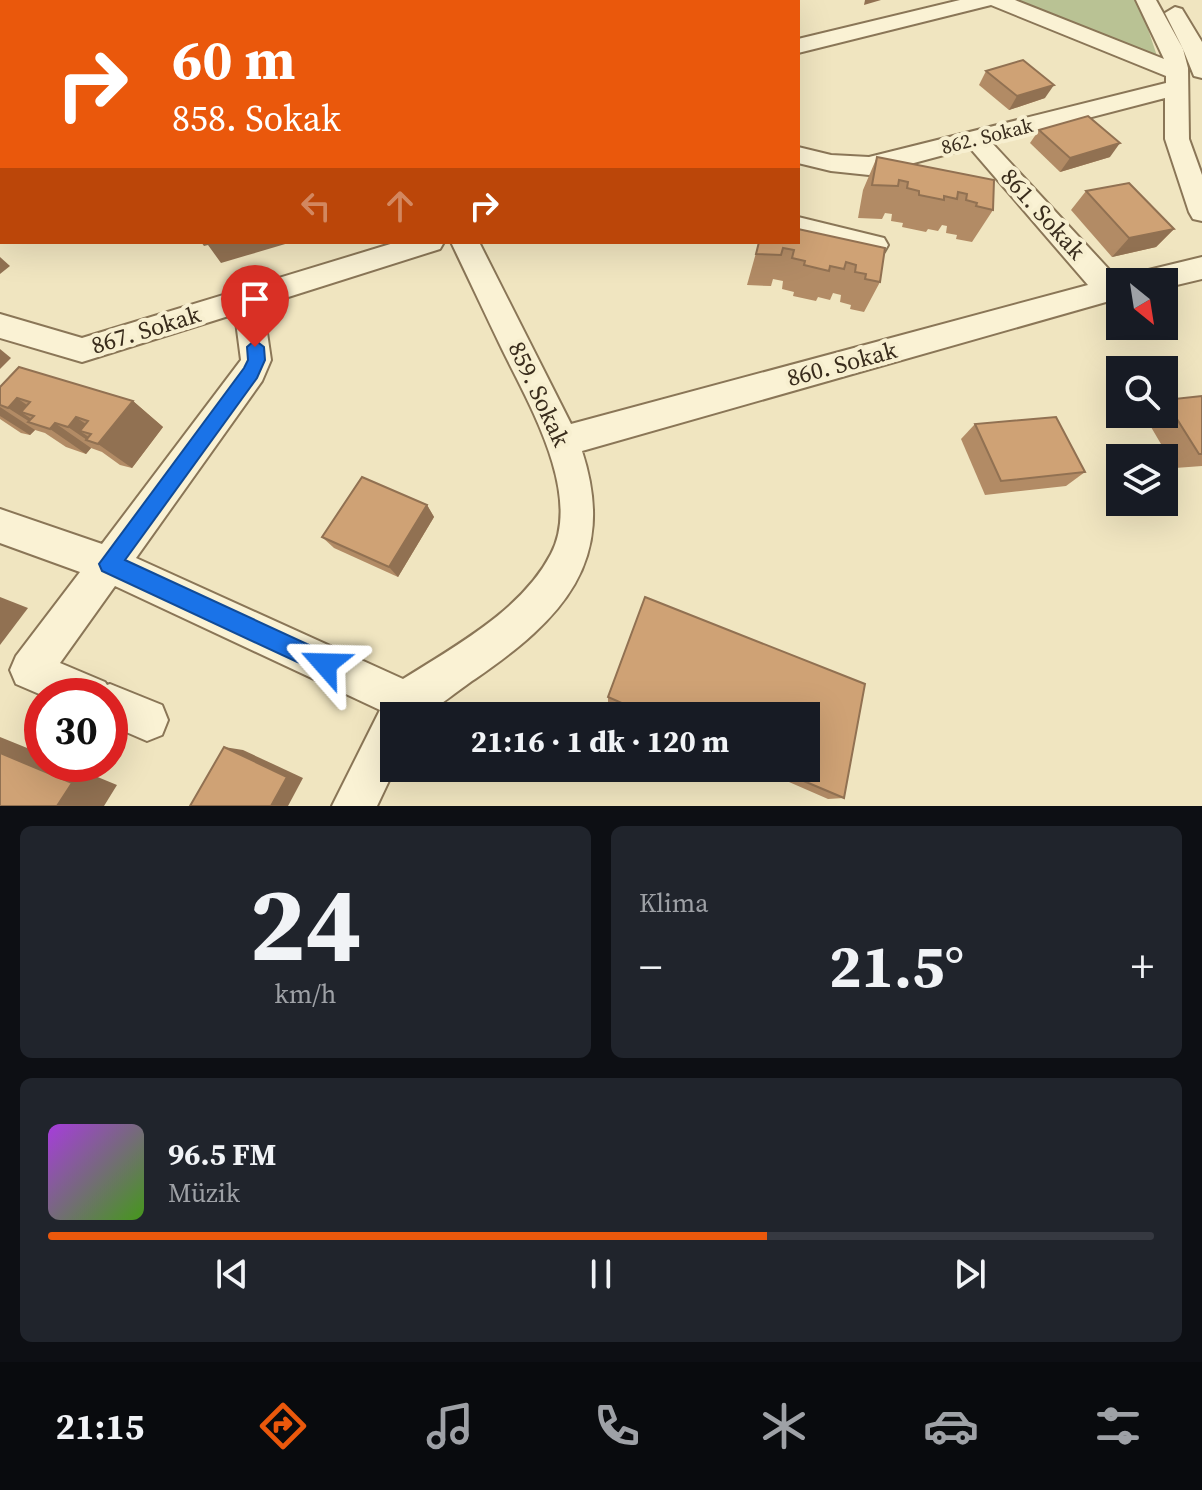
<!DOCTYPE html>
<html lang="tr">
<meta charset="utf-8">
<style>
:root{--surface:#171b24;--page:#20242c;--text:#f1f3f6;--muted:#9ea1a6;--line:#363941;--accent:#ea580c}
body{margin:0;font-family:"Source Serif 4",serif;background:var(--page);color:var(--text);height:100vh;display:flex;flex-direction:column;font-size:30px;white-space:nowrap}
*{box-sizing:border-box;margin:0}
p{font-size:26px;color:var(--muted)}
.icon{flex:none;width:44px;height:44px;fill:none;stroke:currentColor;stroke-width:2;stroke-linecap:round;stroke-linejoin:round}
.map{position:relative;height:806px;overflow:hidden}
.panel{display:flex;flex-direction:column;gap:20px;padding:20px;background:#0d0f14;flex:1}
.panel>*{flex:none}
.guide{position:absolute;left:0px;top:0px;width:800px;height:244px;box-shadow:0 8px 32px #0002;background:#ea580c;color:#fff;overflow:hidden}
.needle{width:52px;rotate:150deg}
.buttons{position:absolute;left:1106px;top:268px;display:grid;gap:16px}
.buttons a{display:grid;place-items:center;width:72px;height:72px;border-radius:0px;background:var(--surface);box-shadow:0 8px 32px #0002;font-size:40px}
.speed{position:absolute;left:24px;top:678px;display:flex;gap:16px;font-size:40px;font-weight:700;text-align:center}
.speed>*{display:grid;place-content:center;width:104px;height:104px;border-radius:50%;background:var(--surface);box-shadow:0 8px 32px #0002;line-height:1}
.speed .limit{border:12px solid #d22;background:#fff;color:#111}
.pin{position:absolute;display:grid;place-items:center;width:68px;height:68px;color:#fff;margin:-82px -34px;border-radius:50% 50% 50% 0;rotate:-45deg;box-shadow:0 0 8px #0007}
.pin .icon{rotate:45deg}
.me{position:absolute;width:88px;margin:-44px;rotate:295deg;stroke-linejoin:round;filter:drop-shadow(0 0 6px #0008)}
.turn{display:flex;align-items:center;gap:28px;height:168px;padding:0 40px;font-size:36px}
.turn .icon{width:104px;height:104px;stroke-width:2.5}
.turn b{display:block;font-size:56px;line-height:68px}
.lanes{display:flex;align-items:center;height:76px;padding:0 40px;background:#0003;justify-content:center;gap:40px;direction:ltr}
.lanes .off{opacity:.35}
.big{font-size:60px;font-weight:700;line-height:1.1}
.panel .card{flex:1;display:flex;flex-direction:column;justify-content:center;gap:12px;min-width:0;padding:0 28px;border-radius:12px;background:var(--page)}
.panel .dial{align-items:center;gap:0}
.dial b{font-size:104px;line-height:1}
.song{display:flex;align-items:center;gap:24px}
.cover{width:96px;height:96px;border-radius:12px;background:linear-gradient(135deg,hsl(280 70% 55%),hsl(100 70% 35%))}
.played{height:8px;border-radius:4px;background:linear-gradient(90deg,var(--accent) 65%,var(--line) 65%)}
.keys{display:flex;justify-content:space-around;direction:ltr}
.heat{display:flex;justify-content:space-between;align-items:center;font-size:44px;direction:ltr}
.panel .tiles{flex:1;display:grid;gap:20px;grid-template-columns:1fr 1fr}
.card:last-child{grid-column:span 2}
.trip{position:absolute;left:380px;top:702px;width:440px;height:80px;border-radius:0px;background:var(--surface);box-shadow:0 8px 32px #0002;font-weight:700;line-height:80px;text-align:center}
.tabs{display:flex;height:128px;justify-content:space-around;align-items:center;background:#090b0e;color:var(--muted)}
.tabs .icon{width:56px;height:56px}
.tabs .selected{color:var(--accent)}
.tabs b{font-size:36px;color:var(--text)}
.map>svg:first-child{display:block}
.cemetery{fill:#b9c294}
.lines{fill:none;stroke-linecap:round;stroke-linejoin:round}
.minor-casing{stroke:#8a7657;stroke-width:4}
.path{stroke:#8a7657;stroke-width:4;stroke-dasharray:4 3;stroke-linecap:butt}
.minor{fill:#faf2d4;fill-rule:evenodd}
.wall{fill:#b28b65}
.shaded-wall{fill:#917152;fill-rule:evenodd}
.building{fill:#cfa275;stroke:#917152;stroke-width:2}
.route{fill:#1a73e8;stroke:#114b97;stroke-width:2}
.labels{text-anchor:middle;stroke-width:8;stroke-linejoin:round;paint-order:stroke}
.far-street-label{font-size:20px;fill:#392c1c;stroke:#f7efd0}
.street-label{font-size:24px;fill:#392c1c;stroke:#f7efd0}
</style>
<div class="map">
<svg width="1202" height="806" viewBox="0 0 1202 806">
<rect width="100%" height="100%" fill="#f0e5c0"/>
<path class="cemetery" d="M1006,0H1134L1141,8L1157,56Z"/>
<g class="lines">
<g class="minor-casing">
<g id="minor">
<path d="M960,0H1015L1164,59L1136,0H1156L1183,49L1165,13L1175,7L1182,9L1202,42V78L1194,76L1183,49L1188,68L1189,139L1202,175V221L1193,219L1189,212L1165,139V98L992,143L1116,277L1129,279L1132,274L1202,257V279L1164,288V282H1120V298L582,451C618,562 562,619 475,679C461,688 433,712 419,716C412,718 401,716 394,716L395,768L377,806H332L380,710L115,586L60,663L105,682L107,685L110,684L162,705L168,720L162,735L147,741L110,725V696H44L16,684L10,670L16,656L80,572L0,543V509L102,544L241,360L235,314L82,362L0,338V314L82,338L397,242H444L440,249L263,305L271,360L262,381L136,558L403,679C455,646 522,610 551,554C583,493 527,401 501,347C484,312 468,277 451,242H479L571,424L1088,285L970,148L869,175L831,171L798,163V147L831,155L869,157L1166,83V76L991,5L798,53V39Z"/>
<rect x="0" y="92" width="2" height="14"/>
<path d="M2,212V232L0,233V213Z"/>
<path d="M798,217L884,238L888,245L884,252L874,255L798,237Z"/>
</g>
</g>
<path class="path" d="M401,2L408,0"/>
<use href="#minor" class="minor"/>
</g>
<g class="wall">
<path d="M986,71L1045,98L1009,110L979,85Z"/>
<path d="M1039,130L1110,157L1060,172L1030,143Z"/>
<path d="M877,157L994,180L993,210L972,242L956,239L957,235L946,233L947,226L942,225L938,231L928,229L926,232L902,227L903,223L891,221L892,214L885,213L882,219L858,218L863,190Z"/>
<path d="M1086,191L1174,229L1156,247L1112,257L1071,210Z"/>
<path d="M759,242L885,248L880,282L864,312L850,309L851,305L840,302L841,295L833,293L830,300L818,297L816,301L793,296L794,292L782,289L783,281L773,279L771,286L747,285Z"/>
<path d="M0,387L133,401L163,427L132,468L120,465L102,452L91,448L86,454L66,447L45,433L35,430L30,435L21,433L0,419Z"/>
<path d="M1202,396V466L1175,468L1144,415L1146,414H1164L1165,400Z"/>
<path d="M975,424L1085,472L1066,486L985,495L961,439Z"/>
<path d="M427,505L434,517L398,577L334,548L322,537Z"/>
<path d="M645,597L865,684L844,798L828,799L757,768H806V716H635L608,704V697Z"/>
</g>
<g class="shaded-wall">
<path d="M124,0H164L156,2H126Z"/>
<path d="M768,0H784L777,2H767Z"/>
<path d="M865,0H881L864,5Z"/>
<path d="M2,3V20H0V4Z"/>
<path d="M1054,85L1045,98L1009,110L1017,96Z"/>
<path d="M1120,143L1110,157L1060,172L1070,158Z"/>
<path d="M1174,229L1156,247L1112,257L1129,238Z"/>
<path d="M201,242H292L221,263L208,245L204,246Z"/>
<path d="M0,257L10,266L0,274Z"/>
<path d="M0,349L11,358L0,369Z"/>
<path d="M17,398L54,424L55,423L91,448L86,454L50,429L34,416L21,412L42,426L30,422L8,408Z"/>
<path d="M133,401L163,427L132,468L98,444L87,440L68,427L76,417L104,437ZM80,431L91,434L99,444Z"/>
<path d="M0,407L35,430L30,435L0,416Z"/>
<path d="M427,505L434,517L398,577L389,567Z"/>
<path d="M0,597L28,608L0,645Z"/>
<path d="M0,737L42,754V764H66L117,785L104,806H57L0,753Z"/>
<path d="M224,747L243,750L303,778L288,806H271Z"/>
</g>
<g class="building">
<path d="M0,0H13V1L2,2V3L0,4Z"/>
<path d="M202,0H258L259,2H203Z"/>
<path d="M1023,60L1054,85L1017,96L986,71Z"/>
<path d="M1088,116L1120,143L1070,158L1039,130Z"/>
<path d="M877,157L994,180L993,210L976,206L977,203L966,200L967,194L958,192L957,199L944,196V200L919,195V191L907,188L908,182L899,180L898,186L872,185Z"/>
<path d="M1129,183L1174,229L1129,238L1086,191Z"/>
<path d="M798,229L885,248L880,282L865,279L866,274L855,272L856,265L846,262L844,269L830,266L829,271L804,265L805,261L792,258L794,250L783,248L781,255L756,254L759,242H798Z"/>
<path d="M19,367L133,401L98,444L86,440L91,434L80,431L88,421L76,417L68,427L55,423L50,429L28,422L34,416L21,412L30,402L17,398L8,408L0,405V387Z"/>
<path d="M1202,396V454H1199L1165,400Z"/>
<path d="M1056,417L1085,472L1001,481L975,424Z"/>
<path d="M362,477L427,505L389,567L322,537Z"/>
<path d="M645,597L865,684L844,798L773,768H806V716H651L608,697Z"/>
<path d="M224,747L287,777L271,806H190Z"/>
<path d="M0,753L72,783L57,806H0Z"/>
</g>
<path class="route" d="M255,340L264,347L265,360L257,378L125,560L333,656L336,664L333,672L325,675L102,571L99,564L244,368L248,360L247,347Z"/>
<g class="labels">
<g class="far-street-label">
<text transform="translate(987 136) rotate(-14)" y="7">862. Sokak</text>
</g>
<g class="street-label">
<text transform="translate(1043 214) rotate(48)" y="8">861. Sokak</text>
<text transform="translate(146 330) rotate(-17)" y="8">867. Sokak</text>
<text transform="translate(842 364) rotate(-15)" y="8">860. Sokak</text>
<text transform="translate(539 394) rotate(65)" y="8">859. Sokak</text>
</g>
</g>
</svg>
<div class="buttons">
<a><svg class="needle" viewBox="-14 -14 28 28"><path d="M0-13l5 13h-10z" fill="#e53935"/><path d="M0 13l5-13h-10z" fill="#9ea1a6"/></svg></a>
<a><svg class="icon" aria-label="search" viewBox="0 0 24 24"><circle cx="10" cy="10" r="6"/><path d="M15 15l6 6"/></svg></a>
<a><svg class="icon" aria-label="layers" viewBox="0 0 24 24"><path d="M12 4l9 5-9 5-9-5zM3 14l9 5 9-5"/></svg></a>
</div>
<div class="speed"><div class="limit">30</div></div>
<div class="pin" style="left:255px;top:347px;background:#d93025"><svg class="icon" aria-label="arrive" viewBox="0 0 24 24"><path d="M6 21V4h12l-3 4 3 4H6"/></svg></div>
<svg class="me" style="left:325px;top:664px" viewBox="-20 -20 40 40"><path d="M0-17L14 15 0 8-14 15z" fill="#1a73e8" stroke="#fff" stroke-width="4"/></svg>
<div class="trip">21:16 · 1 dk · 120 m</div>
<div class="guide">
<div class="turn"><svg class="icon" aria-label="right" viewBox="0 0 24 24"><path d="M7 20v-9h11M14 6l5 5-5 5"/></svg><div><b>60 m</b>858. Sokak</div></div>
<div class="lanes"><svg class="icon off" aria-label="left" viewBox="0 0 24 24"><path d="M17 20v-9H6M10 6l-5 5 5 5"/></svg><svg class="icon off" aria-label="ahead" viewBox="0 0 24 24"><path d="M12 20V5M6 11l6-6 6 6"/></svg><svg class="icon" aria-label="right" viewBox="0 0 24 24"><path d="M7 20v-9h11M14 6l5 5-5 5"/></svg></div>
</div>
</div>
<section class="panel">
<div class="tiles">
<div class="card dial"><b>24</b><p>km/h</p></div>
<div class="card"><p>Klima</p>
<div class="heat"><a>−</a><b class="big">21.5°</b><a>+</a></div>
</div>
<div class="card">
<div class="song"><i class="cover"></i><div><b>96.5 FM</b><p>Müzik</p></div></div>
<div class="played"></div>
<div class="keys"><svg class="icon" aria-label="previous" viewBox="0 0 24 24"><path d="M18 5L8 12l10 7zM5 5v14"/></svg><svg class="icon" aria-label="pause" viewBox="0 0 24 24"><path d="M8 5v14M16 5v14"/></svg><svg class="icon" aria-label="next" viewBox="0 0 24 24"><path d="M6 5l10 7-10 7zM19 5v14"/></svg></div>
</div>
</div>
</section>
<nav class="tabs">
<b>21:15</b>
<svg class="icon selected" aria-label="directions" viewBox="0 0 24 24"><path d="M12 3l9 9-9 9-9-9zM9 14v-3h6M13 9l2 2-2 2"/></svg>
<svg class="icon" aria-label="music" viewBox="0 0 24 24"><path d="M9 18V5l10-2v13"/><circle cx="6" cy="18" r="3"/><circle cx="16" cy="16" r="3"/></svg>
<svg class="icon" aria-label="phone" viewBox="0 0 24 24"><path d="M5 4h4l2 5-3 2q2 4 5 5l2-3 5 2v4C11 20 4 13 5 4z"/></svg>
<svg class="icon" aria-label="climate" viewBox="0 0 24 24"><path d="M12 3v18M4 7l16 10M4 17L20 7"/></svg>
<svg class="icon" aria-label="car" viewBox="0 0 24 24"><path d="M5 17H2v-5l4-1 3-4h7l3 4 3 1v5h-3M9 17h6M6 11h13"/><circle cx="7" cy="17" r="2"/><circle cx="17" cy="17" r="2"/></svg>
<svg class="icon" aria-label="filters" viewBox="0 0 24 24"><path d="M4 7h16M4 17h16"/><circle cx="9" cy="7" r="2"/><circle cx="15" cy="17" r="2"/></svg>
</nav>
